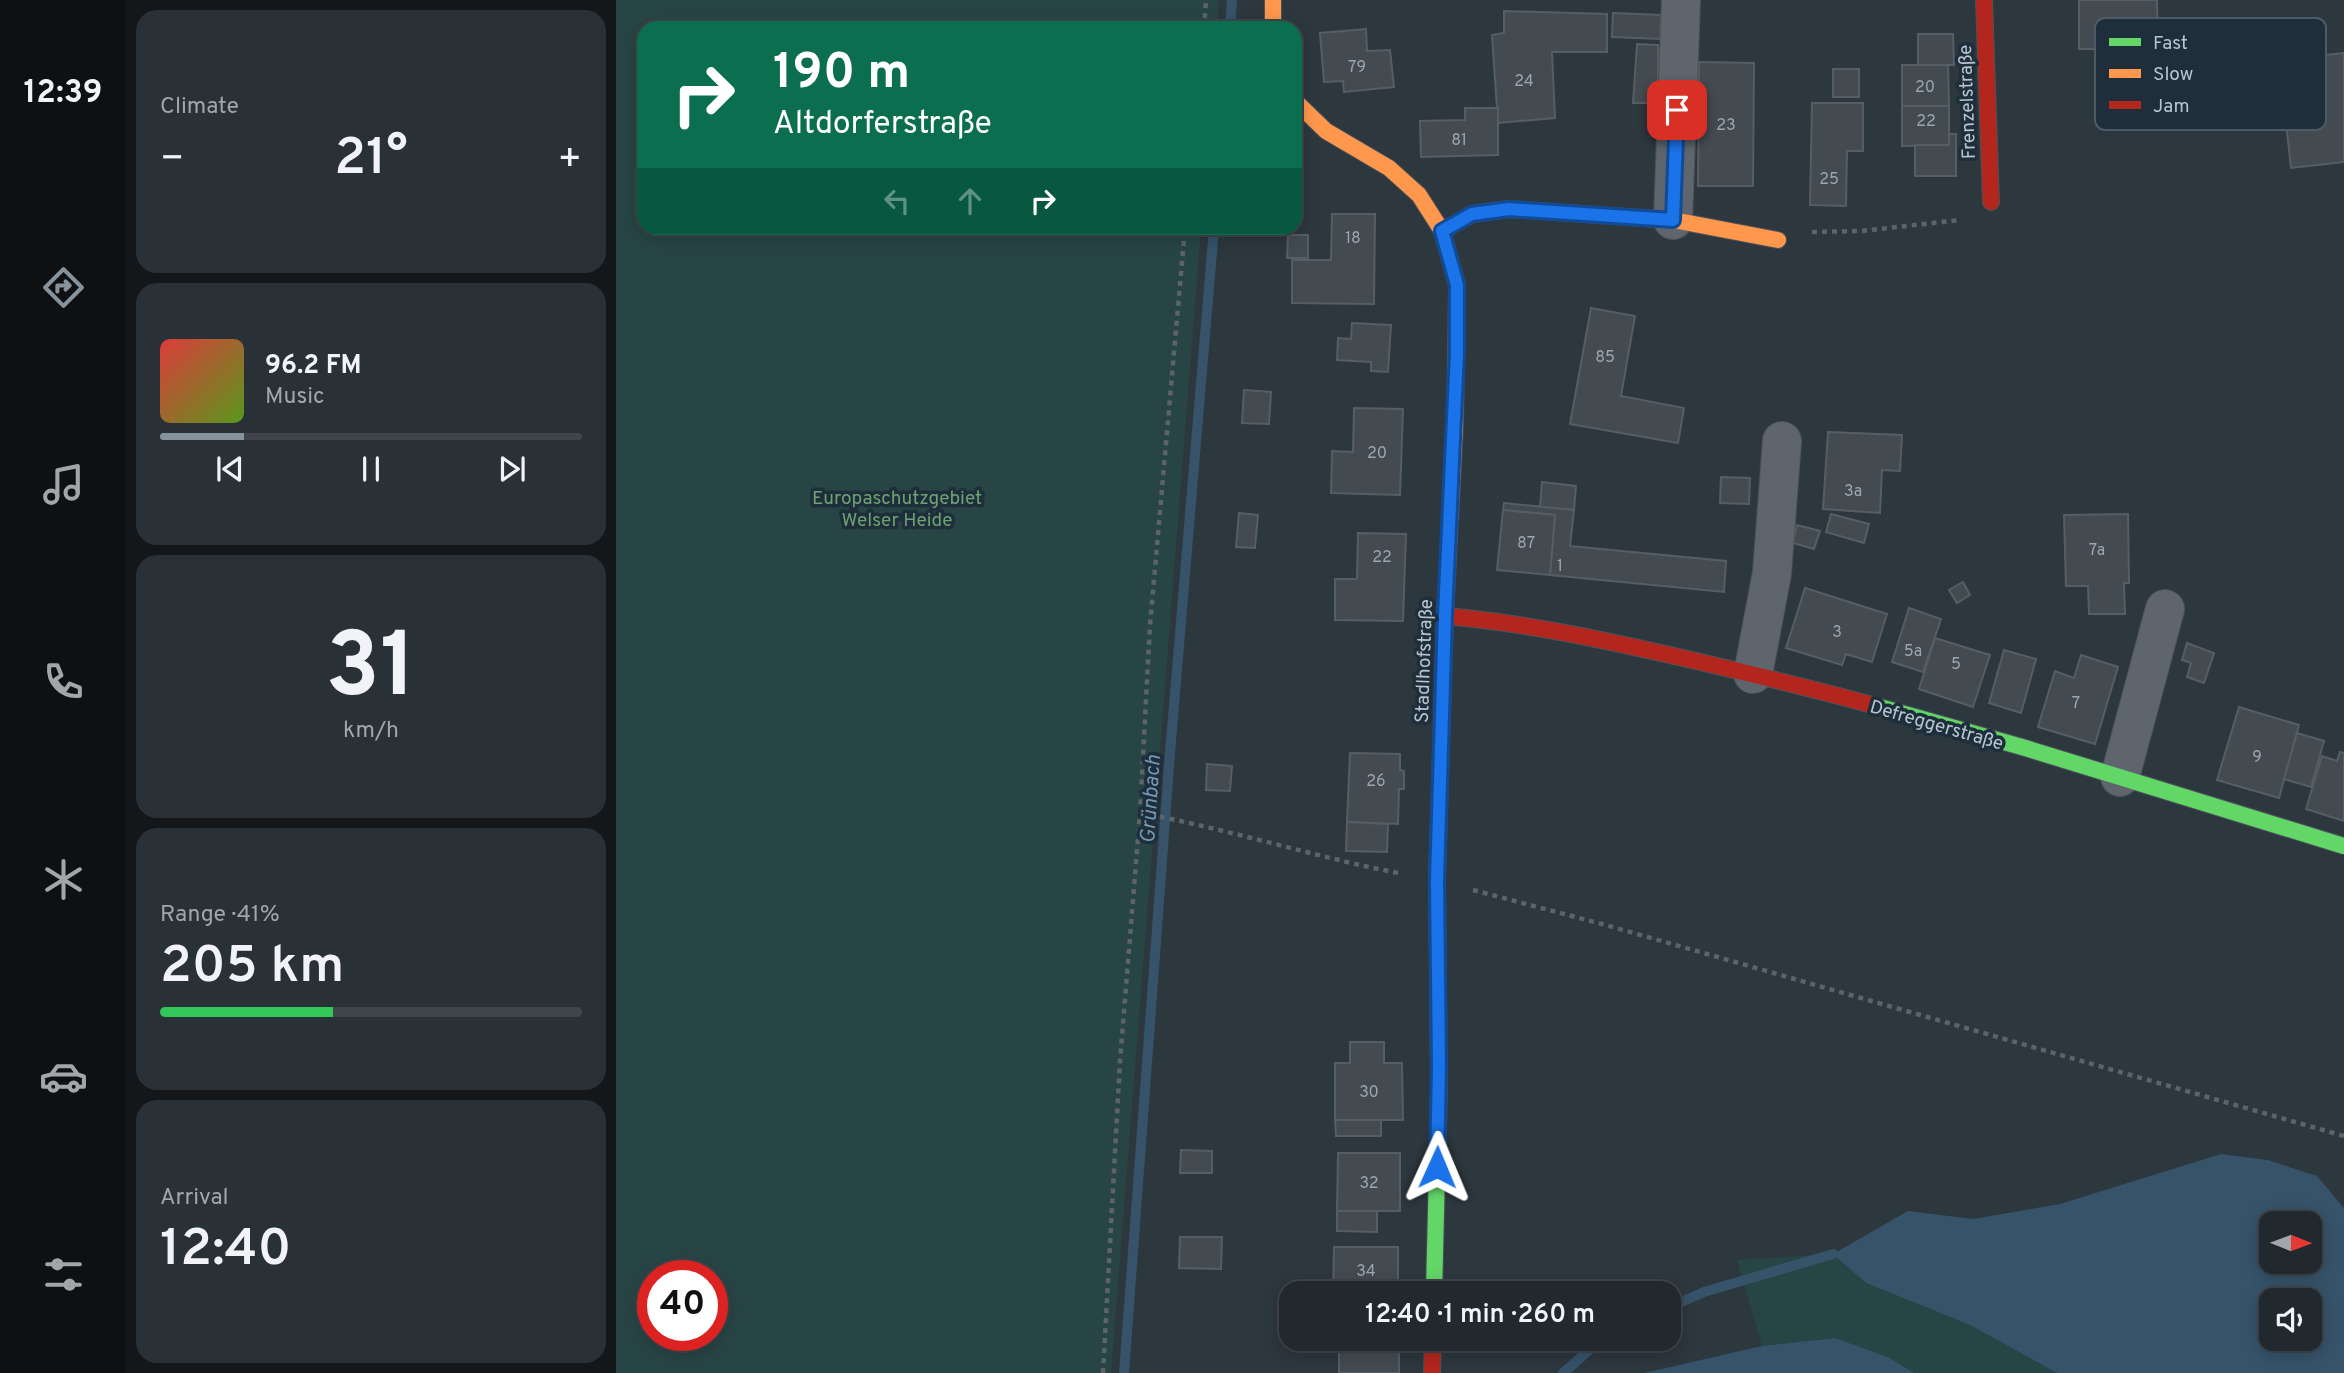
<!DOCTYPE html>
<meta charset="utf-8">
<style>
:root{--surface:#22292e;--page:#2a3136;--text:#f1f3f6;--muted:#a2a6aa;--line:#3f454a;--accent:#87939c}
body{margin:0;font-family:Overpass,sans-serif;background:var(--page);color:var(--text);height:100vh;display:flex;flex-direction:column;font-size:26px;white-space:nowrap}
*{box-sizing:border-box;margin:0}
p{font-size:23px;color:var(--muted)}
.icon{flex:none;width:38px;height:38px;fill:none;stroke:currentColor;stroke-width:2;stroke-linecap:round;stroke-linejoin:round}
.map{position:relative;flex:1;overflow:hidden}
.sheet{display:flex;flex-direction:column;gap:10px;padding:10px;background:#131719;width:490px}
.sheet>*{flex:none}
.hud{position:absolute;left:21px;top:21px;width:665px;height:214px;border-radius:21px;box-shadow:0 4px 18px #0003,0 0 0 2px var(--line);background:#0b6e4f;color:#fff;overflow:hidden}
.needle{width:46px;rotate:91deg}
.buttons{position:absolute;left:1643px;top:1211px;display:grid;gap:14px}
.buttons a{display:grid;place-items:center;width:63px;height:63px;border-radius:14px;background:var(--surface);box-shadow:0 4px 18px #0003,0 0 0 2px var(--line);font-size:35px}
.speed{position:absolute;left:21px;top:1260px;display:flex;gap:14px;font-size:35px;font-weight:700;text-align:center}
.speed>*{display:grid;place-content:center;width:91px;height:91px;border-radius:50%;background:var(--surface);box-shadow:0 4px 18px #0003,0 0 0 2px var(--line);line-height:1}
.speed .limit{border:10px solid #d22;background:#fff;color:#111}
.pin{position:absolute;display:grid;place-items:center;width:60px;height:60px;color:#fff;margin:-30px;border-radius:14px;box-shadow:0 4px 10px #0006}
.me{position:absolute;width:77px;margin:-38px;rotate:1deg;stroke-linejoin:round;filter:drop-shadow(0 0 5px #0008)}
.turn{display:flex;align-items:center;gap:24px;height:147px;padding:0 21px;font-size:32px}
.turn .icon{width:91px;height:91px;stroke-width:2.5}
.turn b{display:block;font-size:49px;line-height:60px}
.lanes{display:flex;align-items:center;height:66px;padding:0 21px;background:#0003;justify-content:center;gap:35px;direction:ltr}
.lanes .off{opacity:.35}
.big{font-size:52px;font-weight:600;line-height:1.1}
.sheet .tile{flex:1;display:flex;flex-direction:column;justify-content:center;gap:10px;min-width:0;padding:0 24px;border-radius:21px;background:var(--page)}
.sheet .dial{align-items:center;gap:0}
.dial b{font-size:91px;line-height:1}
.song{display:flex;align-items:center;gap:21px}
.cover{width:84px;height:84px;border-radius:10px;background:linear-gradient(135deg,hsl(0 70% 55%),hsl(90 70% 35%))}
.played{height:7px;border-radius:4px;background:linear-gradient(90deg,var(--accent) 20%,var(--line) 20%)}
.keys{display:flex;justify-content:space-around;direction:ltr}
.heat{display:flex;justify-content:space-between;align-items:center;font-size:38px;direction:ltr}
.charge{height:10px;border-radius:5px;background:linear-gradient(90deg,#34c759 41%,var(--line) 0)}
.trip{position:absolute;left:663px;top:1281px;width:402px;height:70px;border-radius:21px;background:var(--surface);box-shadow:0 4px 18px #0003,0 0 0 2px var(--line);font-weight:600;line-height:70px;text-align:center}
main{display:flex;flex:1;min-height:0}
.tabs{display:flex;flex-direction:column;width:126px;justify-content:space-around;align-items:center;background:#0e1012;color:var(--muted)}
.tabs .icon{width:49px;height:49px}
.tabs .on{color:var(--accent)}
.tabs b{font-size:32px;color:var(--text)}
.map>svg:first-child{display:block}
.green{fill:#284546;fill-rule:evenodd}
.water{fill:#36536a;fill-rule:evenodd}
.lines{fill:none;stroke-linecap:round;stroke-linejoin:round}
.stream{stroke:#36536a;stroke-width:10}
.building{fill:#434b51;stroke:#555e65;stroke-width:2}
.street-casing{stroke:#4c5359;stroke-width:40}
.fast-casing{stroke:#4c5359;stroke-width:18}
.slow-casing{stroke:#4c5359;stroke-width:18}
.jam-casing{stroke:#4c5359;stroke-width:18}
.path{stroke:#5c6469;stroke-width:4.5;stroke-dasharray:5 5;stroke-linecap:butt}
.street{stroke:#5e656c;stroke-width:38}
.fast{stroke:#63d668;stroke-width:16}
.slow{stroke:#ff974d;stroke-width:16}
.jam{stroke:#b3261e;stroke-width:16}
.route-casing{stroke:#114b97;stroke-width:18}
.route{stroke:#1a73e8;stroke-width:12}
.labels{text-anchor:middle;stroke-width:7;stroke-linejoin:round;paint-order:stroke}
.number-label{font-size:16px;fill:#9ba6b0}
.street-label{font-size:19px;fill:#b8c4cf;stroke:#1e2e3b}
.park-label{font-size:19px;fill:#6da272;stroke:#1e2e3b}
.water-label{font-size:21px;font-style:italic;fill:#7598b4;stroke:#1e2e3b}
.key{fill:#1e2e3b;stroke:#4c5b67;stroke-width:2}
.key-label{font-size:19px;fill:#b8c4cf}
</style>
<main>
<nav class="tabs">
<b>12:39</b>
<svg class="icon on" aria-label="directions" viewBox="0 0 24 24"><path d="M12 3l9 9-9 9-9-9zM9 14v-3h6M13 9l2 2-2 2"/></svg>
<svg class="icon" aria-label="music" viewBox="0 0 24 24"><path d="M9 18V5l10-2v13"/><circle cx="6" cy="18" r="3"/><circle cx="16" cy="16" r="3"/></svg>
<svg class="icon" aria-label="phone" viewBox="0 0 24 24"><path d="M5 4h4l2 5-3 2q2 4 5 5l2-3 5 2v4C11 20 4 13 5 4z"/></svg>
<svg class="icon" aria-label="climate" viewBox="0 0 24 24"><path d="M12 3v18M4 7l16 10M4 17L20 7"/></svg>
<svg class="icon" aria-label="car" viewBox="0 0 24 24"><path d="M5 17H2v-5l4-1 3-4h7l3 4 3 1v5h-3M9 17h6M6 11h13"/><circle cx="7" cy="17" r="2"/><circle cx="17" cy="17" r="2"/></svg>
<svg class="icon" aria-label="filters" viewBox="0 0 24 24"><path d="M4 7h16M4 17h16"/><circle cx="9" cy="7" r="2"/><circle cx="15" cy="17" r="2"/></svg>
</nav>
<section class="sheet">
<div class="tile"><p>Climate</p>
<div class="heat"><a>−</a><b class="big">21°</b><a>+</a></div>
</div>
<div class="tile">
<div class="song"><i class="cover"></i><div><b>96.2 FM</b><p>Music</p></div></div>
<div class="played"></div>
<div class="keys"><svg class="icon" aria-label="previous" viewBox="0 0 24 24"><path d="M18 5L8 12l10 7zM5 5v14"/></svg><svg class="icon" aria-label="pause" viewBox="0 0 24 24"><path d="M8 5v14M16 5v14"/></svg><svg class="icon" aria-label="next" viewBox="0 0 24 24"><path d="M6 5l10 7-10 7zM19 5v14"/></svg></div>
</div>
<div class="tile dial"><b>31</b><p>km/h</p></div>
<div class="tile"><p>Range · 41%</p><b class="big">205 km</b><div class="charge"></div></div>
<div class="tile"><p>Arrival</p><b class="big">12:40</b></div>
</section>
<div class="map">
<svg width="1728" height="1373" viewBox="0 0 1728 1373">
<rect width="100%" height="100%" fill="#2d373e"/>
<g class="green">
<path d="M0,0H603L601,28H28V228H585L495,1373H0ZM37,1276H96V1335H37Z"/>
<path d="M1217,1254L1250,1283L1354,1325L1441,1373H1298L1272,1357L1219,1338L1146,1346L1121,1260Z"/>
</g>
<g class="water">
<path d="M1605,1154L1652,1160L1701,1176L1728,1208V1373H1441L1354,1325L1250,1283L1217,1254L1292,1211L1357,1219L1444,1204ZM1656,1223H1694V1262H1656ZM1656,1300H1694V1339H1656Z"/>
<path d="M1219,1338L1272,1357L1298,1373H1028L1146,1346Z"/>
</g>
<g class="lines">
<g class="stream">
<path d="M614,28L616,0"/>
<path d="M1054,1307L1088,1292L1217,1254"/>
<path d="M508,1373L554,753L598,228"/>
<path d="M947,1373L986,1339"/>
</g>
</g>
<g class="building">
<path d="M1463,0H1541L1542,49H1463Z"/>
<path d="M888,11L991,14V52H936L939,118L882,123L876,35L888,33Z"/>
<path d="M997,13L1045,15L1044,39L996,37Z"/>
<path d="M750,29L751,51L774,50L778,87L728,92L727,81L708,82L704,33Z"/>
<path d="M1302,34H1337L1338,65H1302Z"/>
<path d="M1021,44L1042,45V84H1037V103H1017Z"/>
<path d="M1728,53V162L1675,168L1663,60Z"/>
<path d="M1083,62L1138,63L1137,186H1082Z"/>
<path d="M1286,65H1332L1333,106H1286Z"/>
<rect x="1217" y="69" width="26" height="28"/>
<path d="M1196,103H1247V151H1231L1230,206L1194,205Z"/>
<path d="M1286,106H1333V145L1286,146Z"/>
<path d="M849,108H882V155L805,157L804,121L849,120Z"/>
<path d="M1333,134H1340V176H1299V145H1333Z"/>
<path d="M716,214H759L758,304L676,303V260H715Z"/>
<path d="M672,235H692V258H671Z"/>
<path d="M975,308L1019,316L1005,396L1068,408L1062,443L954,424Z"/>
<path d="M736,323L775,325L772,372L755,371V362L721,360L722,338L735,339Z"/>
<path d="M628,390L655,392L653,424L626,423Z"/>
<path d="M738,408L787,409L784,495L715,493L716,451L737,452Z"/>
<path d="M1212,432L1286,435L1284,471L1266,470L1264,513L1207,509Z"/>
<path d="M1105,477L1134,478L1133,504L1104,503Z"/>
<path d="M926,482L960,486L958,510L924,507Z"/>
<path d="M888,503L958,510L954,546L1110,561L1108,592L934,575L939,515L887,510Z"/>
<path d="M887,510L939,515L934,575L881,570Z"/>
<path d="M623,513L642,515L639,548L620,547Z"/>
<path d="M1215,514L1253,524L1248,543L1210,532Z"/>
<path d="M1512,514L1513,583H1508L1509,614H1473L1472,586H1450L1448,515Z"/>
<path d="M1181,525L1204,531L1198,549L1177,543Z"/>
<path d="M742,533L790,534L787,621L719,620V579H741Z"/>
<path d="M1347,582L1354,595L1341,603L1333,590Z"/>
<path d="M1189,588L1271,614L1256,662L1230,654L1226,665L1170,648Z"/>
<path d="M1293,608L1325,619L1307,672L1276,662Z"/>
<path d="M1319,638L1374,655L1357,707L1303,689Z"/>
<path d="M1571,643L1598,653L1588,683L1571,677L1575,663L1566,660Z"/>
<path d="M1388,650L1420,659L1405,713L1373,703Z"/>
<path d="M1465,655L1502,667L1479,744L1422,727L1439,671L1458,678Z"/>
<path d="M1623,707L1683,725L1663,798L1601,780Z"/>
<path d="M1681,733L1708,741L1695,787L1668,779Z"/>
<path d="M1724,752L1728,753V821L1690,809L1706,756L1721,761Z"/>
<path d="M734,753L784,754V770L788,771V789H783L782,824L731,822Z"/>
<path d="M591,764L616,766L614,791L590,790Z"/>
<path d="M731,822L772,824L771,852L730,851Z"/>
<path d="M734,1042H768V1063H786L787,1120H719V1063H734Z"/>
<path d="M719,1120H765V1136H720Z"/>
<path d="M565,1150L596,1151V1173H564Z"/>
<path d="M722,1153H784V1211H721Z"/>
<path d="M721,1211H761V1232L721,1231Z"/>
<path d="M564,1237H606L605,1269L563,1268Z"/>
<path d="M718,1247H782V1293H717Z"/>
<rect x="723" y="1339" width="60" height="34"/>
</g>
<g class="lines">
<g class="street-casing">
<g id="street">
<path d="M1057,220L1065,0"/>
<path d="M1137,674L1156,573L1166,441"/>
<path d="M1504,777L1549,609"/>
</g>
</g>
<g class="fast-casing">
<g id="fast">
<path d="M1260,706L1406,747L1728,846"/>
<path d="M818,1293L823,1089"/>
</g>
</g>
<g class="slow-casing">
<g id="slow">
<path d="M657,0V28"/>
<path d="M679,101L710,131L773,168L803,195L826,231L841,285L839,424L829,617"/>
<path d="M826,231L856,214L893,209L1057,220L1162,240"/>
</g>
</g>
<g class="jam-casing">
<g id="jam">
<path d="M1368,0L1375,202"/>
<path d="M829,616C910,623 988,640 1067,658C1131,673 1196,688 1260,706"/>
<path d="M823,1089L821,881L829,617"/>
<path d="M816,1373L817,1339"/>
</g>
</g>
<g class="path">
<path d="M588,28L590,0"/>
<path d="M1196,232L1245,231L1344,220"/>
<path d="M524,813C613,829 698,857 787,874"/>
<path d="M857,890L986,924L1728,1136"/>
<path d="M487,1373L504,1061L524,813L534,625L569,228"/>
</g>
<use href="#street" class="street"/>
<use href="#fast" class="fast"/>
<use href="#slow" class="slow"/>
<use href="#jam" class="jam"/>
</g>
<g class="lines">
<g class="route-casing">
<path id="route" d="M821,1167L823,1066L821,881L829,615L841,352V285L826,231L856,214L893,209L1057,220L1061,110"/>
</g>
<use href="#route" class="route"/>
</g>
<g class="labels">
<g class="number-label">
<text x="741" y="72">79</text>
<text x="908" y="86">24</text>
<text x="1309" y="92">20</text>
<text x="1310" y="126">22</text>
<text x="1110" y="130">23</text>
<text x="843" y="145">81</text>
<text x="1213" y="184">25</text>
<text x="737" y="243">18</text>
<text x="989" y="362">85</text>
<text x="761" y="458">20</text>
<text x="1237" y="496">3a</text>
<text x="910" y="548">87</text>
<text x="1481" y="555">7a</text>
<text x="766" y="562">22</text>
<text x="944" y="571">1</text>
<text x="1221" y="637">3</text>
<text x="1297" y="656">5a</text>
<text x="1340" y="669">5</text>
<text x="1460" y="708">7</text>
<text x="1641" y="762">9</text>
<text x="760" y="786">26</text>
<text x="753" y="1097">30</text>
<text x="753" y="1188">32</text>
<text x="750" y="1276">34</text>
</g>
<g class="street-label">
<text transform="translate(1350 102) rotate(-92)" y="7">Frenzelstraße</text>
<text transform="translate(807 661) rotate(-88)" y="7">Stadlhofstraße</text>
<text transform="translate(1321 724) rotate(16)" y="7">Defreggerstraße</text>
</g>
<g class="park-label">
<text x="281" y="504">Europaschutzgebiet<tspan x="281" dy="22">Welser Heide</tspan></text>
</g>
<g class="water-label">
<text transform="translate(534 799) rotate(-86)" y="7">Grünbach</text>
</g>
</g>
<rect x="1479" y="18" width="231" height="112" rx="10" class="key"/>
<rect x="1493" y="38" width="32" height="8" fill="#63d668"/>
<rect x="1493" y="69" width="32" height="9" fill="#ff974d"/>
<rect x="1493" y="101" width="32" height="8" fill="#b3261e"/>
<g class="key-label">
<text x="1537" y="49">Fast</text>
<text x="1537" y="80">Slow</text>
<text x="1537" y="112">Jam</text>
</g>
</svg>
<div class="buttons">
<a><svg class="needle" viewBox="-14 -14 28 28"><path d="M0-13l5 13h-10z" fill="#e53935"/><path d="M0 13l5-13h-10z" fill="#a2a6aa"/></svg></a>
<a><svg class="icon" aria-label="sound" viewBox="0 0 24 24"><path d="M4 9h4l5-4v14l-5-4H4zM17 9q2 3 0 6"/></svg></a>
</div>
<div class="speed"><div class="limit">40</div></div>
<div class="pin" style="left:1061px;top:110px;background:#d93025"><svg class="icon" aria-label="arrive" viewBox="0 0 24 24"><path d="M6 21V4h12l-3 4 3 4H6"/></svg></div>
<svg class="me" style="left:821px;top:1167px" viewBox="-20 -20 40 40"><path d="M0-17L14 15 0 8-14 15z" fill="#1a73e8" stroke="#fff" stroke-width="4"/></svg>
<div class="trip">12:40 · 1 min · 260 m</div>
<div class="hud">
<div class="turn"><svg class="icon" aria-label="right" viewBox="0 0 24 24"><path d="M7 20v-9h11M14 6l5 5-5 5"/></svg><div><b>190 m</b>Altdorferstraße</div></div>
<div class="lanes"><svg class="icon off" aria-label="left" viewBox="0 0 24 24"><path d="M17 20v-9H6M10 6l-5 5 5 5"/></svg><svg class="icon off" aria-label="ahead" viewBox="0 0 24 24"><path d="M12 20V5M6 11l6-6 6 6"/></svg><svg class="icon" aria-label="right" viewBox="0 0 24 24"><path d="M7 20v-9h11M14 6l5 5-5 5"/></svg></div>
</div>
</div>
</main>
